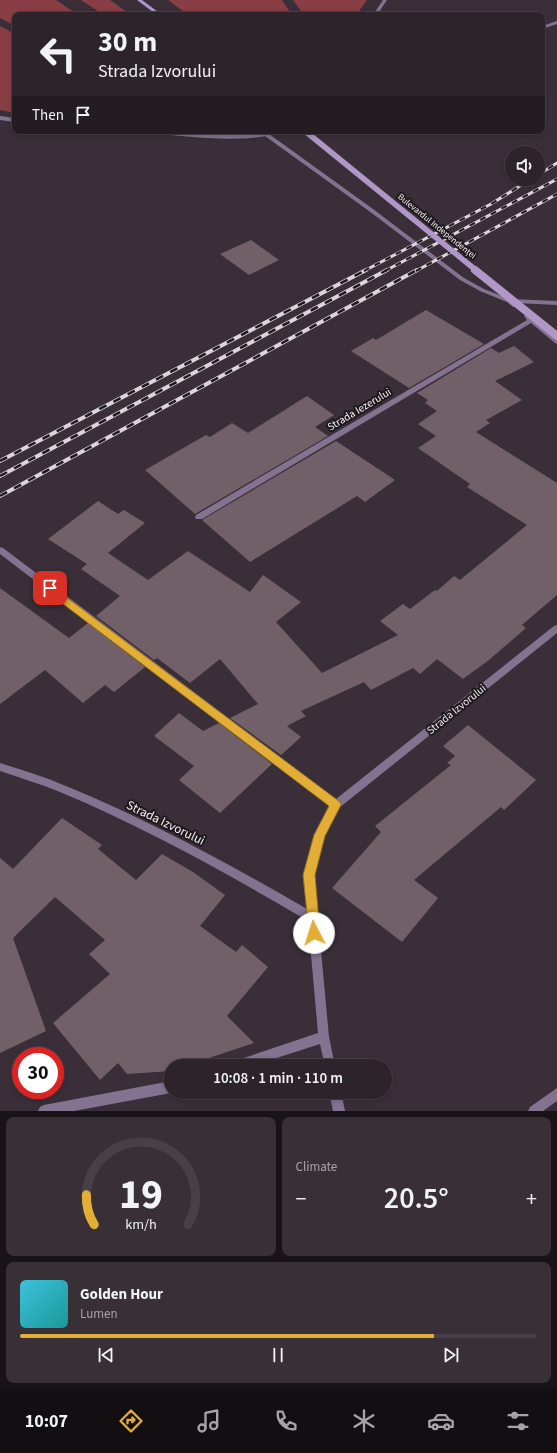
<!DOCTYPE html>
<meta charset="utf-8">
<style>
:root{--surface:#2c232b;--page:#382f37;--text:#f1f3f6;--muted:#a6a4a9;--line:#484047;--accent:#e3ae35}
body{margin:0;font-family:"Source Sans 3",sans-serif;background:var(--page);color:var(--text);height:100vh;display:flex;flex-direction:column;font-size:15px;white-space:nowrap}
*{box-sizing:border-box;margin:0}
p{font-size:13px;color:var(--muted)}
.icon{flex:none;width:22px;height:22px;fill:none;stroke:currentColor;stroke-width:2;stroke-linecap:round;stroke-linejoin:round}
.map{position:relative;height:1111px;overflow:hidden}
.side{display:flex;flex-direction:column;gap:6px;padding:6px;background:#181318;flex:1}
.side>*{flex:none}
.hud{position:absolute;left:12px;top:12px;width:533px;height:122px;border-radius:8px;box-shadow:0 2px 6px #0003,0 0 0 1px var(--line);background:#2c232b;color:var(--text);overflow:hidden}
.controls{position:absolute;left:505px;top:146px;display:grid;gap:8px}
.controls a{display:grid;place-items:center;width:40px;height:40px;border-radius:50%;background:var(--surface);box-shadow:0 2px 6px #0003,0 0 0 1px var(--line);font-size:20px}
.speed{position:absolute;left:12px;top:1047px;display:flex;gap:8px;font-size:20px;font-weight:700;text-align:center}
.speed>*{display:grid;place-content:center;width:52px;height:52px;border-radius:50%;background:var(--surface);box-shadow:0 2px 6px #0003,0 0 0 1px var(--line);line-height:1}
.speed .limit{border:6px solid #d22;background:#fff;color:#111}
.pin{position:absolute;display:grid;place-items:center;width:34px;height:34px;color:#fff;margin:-17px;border-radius:8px;box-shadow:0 2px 6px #0006}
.me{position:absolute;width:44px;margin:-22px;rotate:355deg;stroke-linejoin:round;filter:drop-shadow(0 0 3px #0008)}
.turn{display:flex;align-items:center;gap:14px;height:84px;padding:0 20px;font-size:18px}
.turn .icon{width:52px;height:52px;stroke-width:2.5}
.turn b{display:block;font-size:28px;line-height:34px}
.then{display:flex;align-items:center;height:38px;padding:0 20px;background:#0003;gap:8px;font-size:15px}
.big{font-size:30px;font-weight:600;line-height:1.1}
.side .tile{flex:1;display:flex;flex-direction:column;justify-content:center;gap:6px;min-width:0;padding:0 14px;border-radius:8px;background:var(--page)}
.side .dial{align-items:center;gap:0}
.dial svg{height:104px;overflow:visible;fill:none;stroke:var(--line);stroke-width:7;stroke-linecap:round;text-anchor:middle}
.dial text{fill:var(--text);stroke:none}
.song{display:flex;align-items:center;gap:12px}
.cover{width:48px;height:48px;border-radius:6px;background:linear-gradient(135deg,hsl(190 70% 55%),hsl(180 70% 35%))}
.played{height:4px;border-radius:2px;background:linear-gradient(90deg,var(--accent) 80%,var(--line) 80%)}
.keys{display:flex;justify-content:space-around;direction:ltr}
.heat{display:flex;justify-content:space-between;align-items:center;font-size:22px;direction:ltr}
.side .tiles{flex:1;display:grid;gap:6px;grid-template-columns:1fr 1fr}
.tile:last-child{grid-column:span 2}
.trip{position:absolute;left:164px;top:1059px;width:228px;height:40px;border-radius:20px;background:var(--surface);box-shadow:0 2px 6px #0003,0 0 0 1px var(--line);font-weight:600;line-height:40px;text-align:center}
.tab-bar{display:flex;height:64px;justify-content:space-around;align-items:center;background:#120e11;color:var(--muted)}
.tab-bar .icon{width:28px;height:28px}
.tab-bar .selected{color:var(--accent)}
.tab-bar b{font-size:18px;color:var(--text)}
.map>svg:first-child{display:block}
.green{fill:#893e45}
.building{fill:#716067}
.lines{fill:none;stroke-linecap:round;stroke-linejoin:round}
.minor{fill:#837391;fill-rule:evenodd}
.tertiary{fill:#837391;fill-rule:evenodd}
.secondary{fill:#b097c7;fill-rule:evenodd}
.rail-far1-casing{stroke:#ddd5dc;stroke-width:3}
.rail-casing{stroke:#ddd5dc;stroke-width:4}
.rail-far1{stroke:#1e191d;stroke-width:2;stroke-dasharray:6;stroke-linecap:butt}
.rail{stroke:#1e191d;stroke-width:2.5;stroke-dasharray:8;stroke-linecap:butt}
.secondary-bridge-far1{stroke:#b097c7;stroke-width:5.5}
.secondary-bridge{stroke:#b097c7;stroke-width:8}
.route{fill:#e3ae35;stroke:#947122}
.labels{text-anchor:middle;stroke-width:4;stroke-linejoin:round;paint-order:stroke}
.far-street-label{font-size:9px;fill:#f7eff6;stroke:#1e191d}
.street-label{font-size:11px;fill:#f7eff6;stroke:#1e191d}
.near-street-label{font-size:13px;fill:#f7eff6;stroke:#1e191d}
</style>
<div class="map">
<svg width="557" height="1111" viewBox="0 0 557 1111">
<rect width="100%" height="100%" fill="#3a2f39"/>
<g class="green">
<path d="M0,0H56L78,15H15V26L0,18Z"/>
<path d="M81,0H110L131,15H104Z"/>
<path d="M168,0H282L292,15H188Z"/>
<path d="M293,0H367L356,15H304Z"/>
<path d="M0,26L15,34V113L0,110Z"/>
</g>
<g class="building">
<path d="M251,240L279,260L249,275L220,254Z"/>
<path d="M426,310L484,344L409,388L351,351L373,338L376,340Z"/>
<path d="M514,346L534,362L495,381L522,400L486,420L490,423L476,432L557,483V595L522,625L526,628L489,660L463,679L437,659L420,674L413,668L371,690L364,682L301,711L306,716L287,726L301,737L281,755L230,718L258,704L220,659L190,683L157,658L154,660L96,616L120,596L81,569L87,564L48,539L98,501L118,514L124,510L145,523L108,553L148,580L188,551L250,592L263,575L301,602L276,622L322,673L398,635L380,621L403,604L410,609L435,590L437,591L454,576L460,580L527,525L467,487L470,484L418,448L436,436L418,424L437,411L425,403L428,400L417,393L491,348L499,353Z"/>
<path d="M307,396L334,415L315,427L328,436L195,514L145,470L206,435L210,437L232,423L248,433Z"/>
<path d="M336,441L395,480L365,502L357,496L250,562L202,520Z"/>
<path d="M0,588L69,638L88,623L145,667L114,692L105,685L83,703L45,670L0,704Z"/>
<path d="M179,713L203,731L219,723L272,764L220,813L179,780L194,766L154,736Z"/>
<path d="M468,725L536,780L504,810L501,807L414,880L438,898L402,942L332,888L381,832L375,826L451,765L447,763L455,756L443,746Z"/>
<path d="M62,818L102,845L98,849L136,880L162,854L193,872L225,895L200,926L236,952L242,945L268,967L227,1016L254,1043L185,1066H171V1071L127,1074L118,1063L100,1080L53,1023L110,974L89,954L105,940L55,897L13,938L46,1031L0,1053V858L13,869Z"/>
</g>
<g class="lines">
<g class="minor">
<path d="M557,21V24L542,29V26Z"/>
<path d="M265,134H269L373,209L464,278L484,289L510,299L557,301V305L516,303L518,306L517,307H513L507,302L480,291L460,280L369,211L265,136Z"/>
<path d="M527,314L529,315L557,338V344L555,343L531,323L202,519H196L195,517L196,515L527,320L524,316Z"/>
<path d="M0,547L3,548L336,799L554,626L557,625V633L339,808L324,836L314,875L329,1037L335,1066H325L320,1044L252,1066H230L231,1062L235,1061L318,1033L308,921C228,874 146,828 60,792C41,784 20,778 0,771V763C22,770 45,777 66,786C149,820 229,864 307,909L304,875L314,835L330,806L0,554Z"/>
<path d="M171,1081V1092H172L171,1093L74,1111H38L40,1107L44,1105Z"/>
<path d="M557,1088V1101L543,1111H528L530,1107Z"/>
<path d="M329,1092H341L345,1111H333Z"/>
</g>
<g class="tertiary">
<path d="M383,0H387L377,15H373Z"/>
<path d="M0,116L15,118V122L0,120Z"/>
<path d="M143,131C173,131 203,135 233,135C248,135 263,131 279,131C257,146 175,135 146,133Z"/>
</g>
<path class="secondary" d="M137,0H142L162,15H157Z"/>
<g class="rail-far1-casing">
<g id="rail-far1">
<path d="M538,175L557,163"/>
<path d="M364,271L491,204L531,179"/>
<path d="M385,271L557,179"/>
<path d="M416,271L557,194"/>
</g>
</g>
<g class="rail-casing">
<g id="rail">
<path d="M0,461L366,270"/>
<path d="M0,476L387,270"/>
<path d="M0,496L417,270"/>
</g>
</g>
<use href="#rail-far1" class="rail-far1"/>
<use href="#rail" class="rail"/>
<path class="secondary-bridge-far1" d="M305,131L477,271"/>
<path class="secondary-bridge" d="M475,270L557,336"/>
</g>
<path class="route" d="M50,585L340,802L341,805L325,836L315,875L320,933L319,936L314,938L310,936L309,933L303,875L314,835L329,806L46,591L45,588Z"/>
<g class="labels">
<g class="far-street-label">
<text transform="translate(437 226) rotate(39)" y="3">Bulevardul Independenței</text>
</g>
<g class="street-label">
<text transform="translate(359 409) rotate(-31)" y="4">Strada Iezerului</text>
<text transform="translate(456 709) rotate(-39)" y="4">Strada Izvorului</text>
</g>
<g class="near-street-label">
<text transform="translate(166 822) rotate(26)" y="5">Strada Izvorului</text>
</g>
</g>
</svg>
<div class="controls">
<a><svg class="icon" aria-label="sound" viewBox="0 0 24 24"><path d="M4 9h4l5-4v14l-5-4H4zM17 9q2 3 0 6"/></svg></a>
</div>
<div class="speed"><div class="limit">30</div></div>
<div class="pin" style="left:50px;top:588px;background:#d93025"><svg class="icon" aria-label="arrive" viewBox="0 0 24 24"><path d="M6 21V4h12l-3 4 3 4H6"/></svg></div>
<svg class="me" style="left:314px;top:933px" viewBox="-20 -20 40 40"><circle r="19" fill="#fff"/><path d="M0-13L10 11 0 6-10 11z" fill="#e3ae35"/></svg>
<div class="trip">10:08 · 1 min · 110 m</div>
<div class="hud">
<div class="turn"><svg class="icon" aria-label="left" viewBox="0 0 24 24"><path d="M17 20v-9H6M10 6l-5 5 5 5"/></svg><div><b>30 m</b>Strada Izvorului</div></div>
<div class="then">Then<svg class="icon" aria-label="arrive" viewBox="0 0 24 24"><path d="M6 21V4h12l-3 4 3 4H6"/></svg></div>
</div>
</div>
<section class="side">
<div class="tiles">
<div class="tile dial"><svg viewBox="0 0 100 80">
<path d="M14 69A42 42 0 1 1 86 69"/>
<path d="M14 69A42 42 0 0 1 8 46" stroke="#e3ae35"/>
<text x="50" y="56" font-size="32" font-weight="700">19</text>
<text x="50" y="72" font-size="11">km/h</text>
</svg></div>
<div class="tile"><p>Climate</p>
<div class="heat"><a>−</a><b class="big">20.5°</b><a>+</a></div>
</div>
<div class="tile">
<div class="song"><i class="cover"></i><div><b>Golden Hour</b><p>Lumen</p></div></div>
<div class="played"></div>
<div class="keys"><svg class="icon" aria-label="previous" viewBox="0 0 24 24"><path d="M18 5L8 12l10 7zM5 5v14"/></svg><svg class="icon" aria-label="pause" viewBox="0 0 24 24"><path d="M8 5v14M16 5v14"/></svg><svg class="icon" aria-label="next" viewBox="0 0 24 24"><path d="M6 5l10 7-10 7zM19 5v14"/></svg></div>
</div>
</div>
</section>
<nav class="tab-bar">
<b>10:07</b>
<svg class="icon selected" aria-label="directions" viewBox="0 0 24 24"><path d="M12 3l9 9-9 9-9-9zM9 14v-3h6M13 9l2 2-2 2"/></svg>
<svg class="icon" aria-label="music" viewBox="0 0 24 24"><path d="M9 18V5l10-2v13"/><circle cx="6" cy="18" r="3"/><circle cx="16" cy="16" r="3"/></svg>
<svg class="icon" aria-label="phone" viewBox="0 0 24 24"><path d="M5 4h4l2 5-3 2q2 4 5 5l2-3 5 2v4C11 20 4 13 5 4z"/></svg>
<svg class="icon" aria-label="climate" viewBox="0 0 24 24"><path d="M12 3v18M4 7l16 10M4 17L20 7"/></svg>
<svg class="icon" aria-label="car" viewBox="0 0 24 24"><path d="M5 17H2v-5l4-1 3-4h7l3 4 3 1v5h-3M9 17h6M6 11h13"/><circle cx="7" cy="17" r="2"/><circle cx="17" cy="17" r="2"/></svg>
<svg class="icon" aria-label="filters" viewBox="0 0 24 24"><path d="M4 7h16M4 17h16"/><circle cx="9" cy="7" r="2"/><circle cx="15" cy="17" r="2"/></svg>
</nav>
